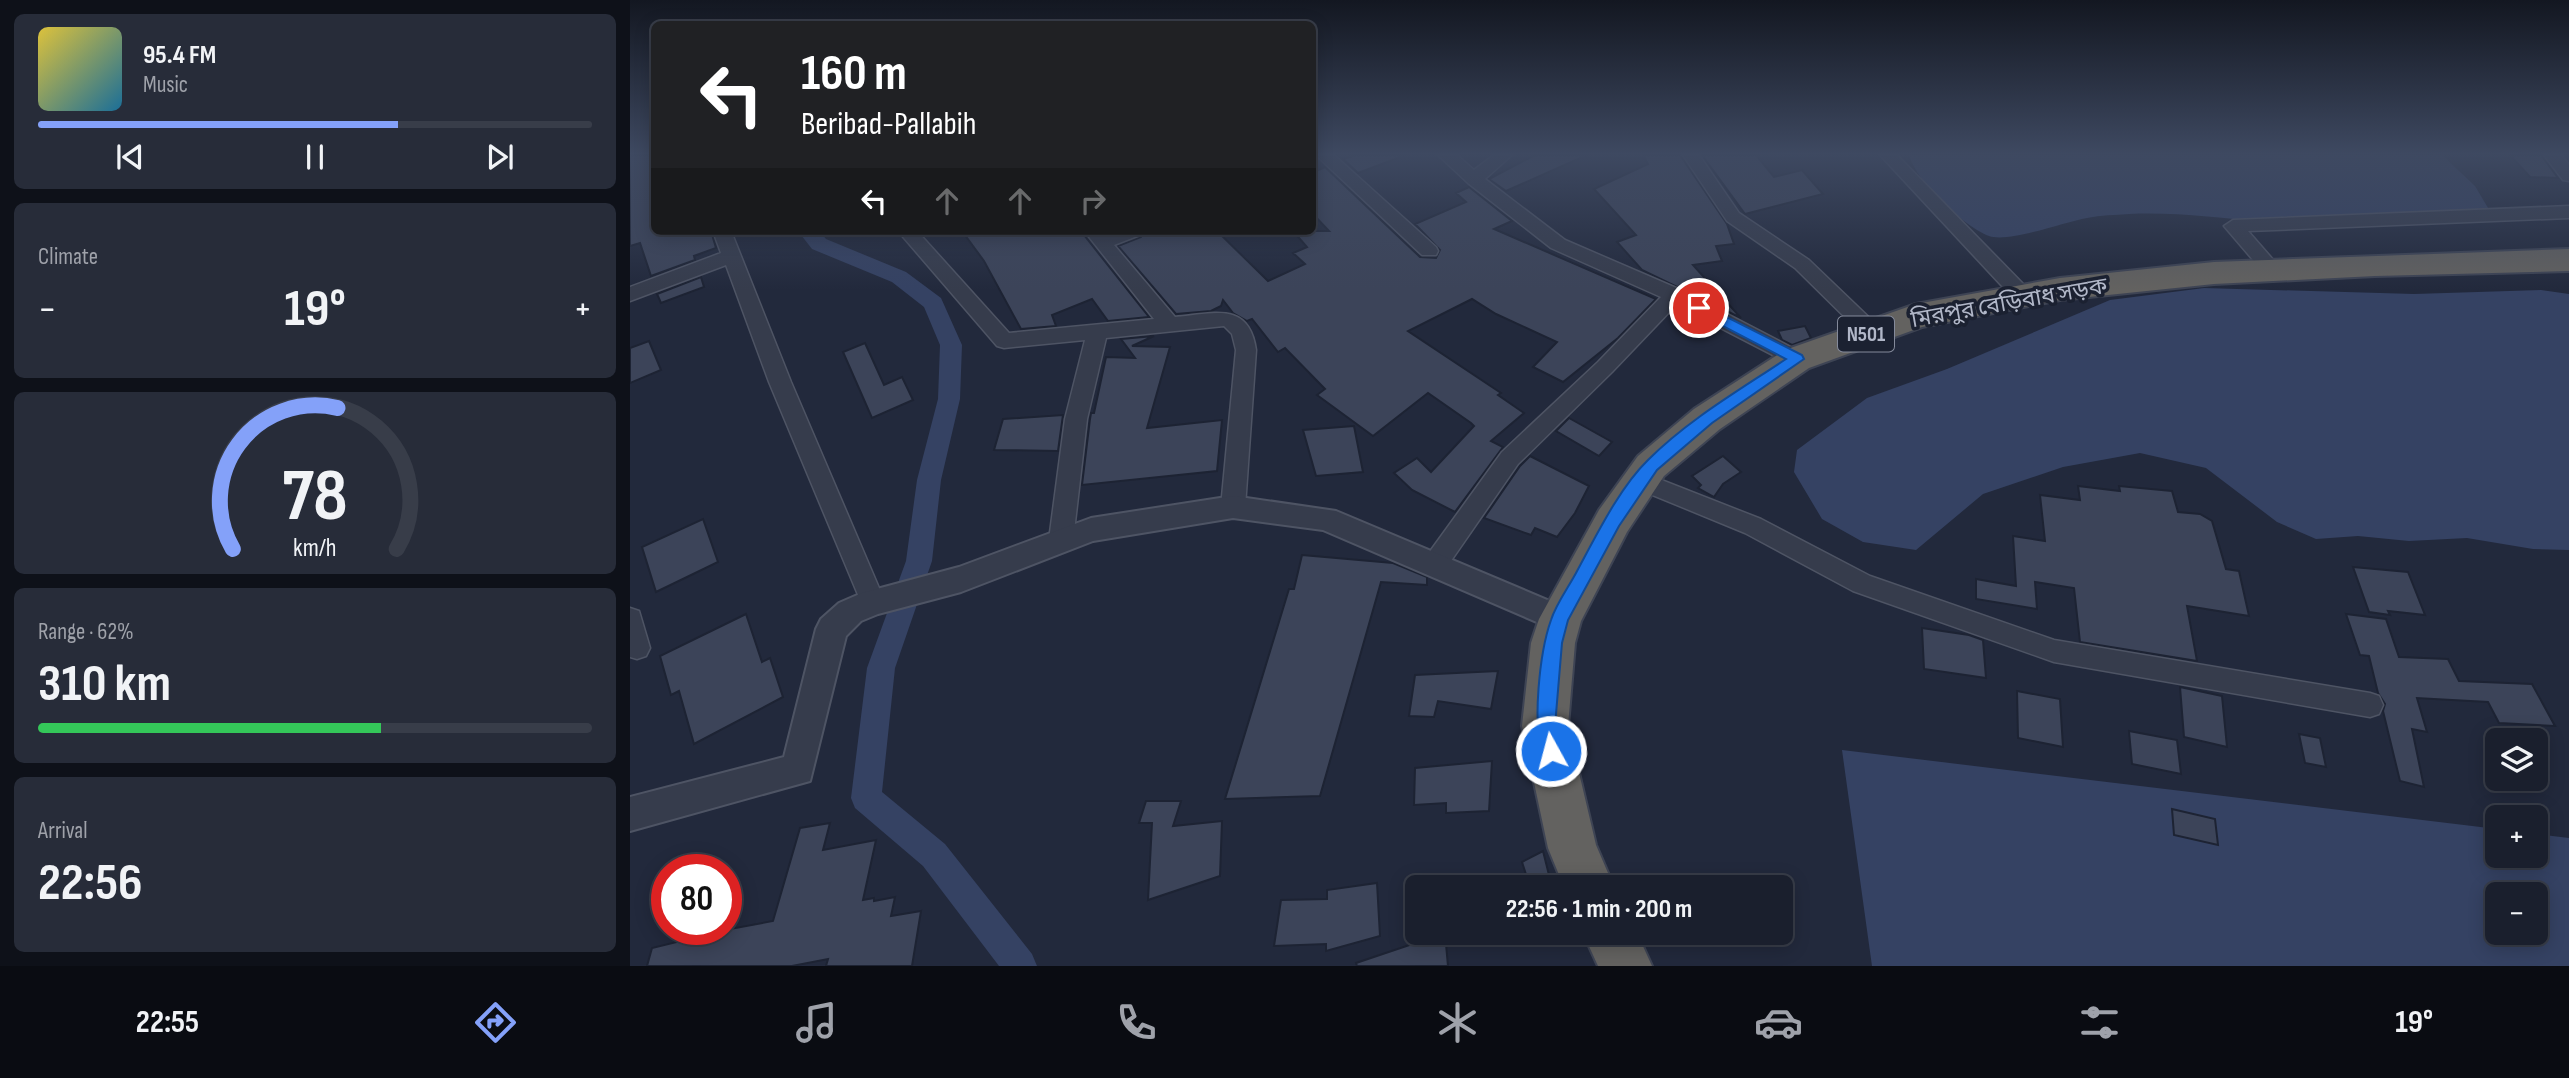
<!DOCTYPE html>
<meta charset="utf-8">
<style>
:root{--surface:#1a1f2d;--page:#272c39;--text:#f1f3f6;--muted:#9fa2aa;--line:#383d49;--accent:#84a1f9}
body{margin:0;font-family:"Sofia Sans Condensed","Noto Sans Bengali",sans-serif;background:var(--page);color:var(--text);height:100vh;display:flex;flex-direction:column;font-size:26px;white-space:nowrap}
*{box-sizing:border-box;margin:0}
p{font-size:23px;color:var(--muted)}
.icon{flex:none;width:38px;height:38px;fill:none;stroke:currentColor;stroke-width:2;stroke-linecap:round;stroke-linejoin:round}
.map{position:relative;flex:1;overflow:hidden}
.side{display:flex;flex-direction:column;gap:14px;padding:14px;background:#0e1119;width:630px}
.side>*{flex:none}
.top-card{position:absolute;left:21px;top:21px;width:665px;height:214px;border-radius:10px;box-shadow:0 4px 18px #0003,0 0 0 2px var(--line);background:#202124;color:#fff;overflow:hidden}
.buttons{position:absolute;left:1855px;top:728px;display:grid;gap:14px}
.buttons a{display:grid;place-items:center;width:63px;height:63px;border-radius:10px;background:var(--surface);box-shadow:0 4px 18px #0003,0 0 0 2px var(--line);font-size:35px}
.speed{position:absolute;left:21px;top:854px;display:flex;gap:14px;font-size:35px;font-weight:700;text-align:center}
.speed>*{display:grid;place-content:center;width:91px;height:91px;border-radius:50%;background:var(--surface);box-shadow:0 4px 18px #0003,0 0 0 2px var(--line);line-height:1}
.speed .limit{border:10px solid #d22;background:#fff;color:#111}
.pin{position:absolute;display:grid;place-items:center;width:60px;height:60px;color:#fff;margin:-30px;border:4px solid #fff;border-radius:50%;box-shadow:0 2px 7px #0007}
.me{position:absolute;width:77px;margin:-38px;rotate:353deg;stroke-linejoin:round;filter:drop-shadow(0 0 5px #0008)}
.turn{display:flex;align-items:center;gap:24px;height:147px;padding:0 35px;font-size:32px}
.turn .icon{width:91px;height:91px;stroke-width:2.5}
.turn b{display:block;font-size:49px;line-height:60px}
.lanes{display:flex;align-items:center;height:66px;padding:0 35px;background:#0003;justify-content:center;gap:35px;direction:ltr}
.lanes .off{opacity:.35}
.big{font-size:52px;font-weight:700;line-height:1.1}
.side .tile{flex:1;display:flex;flex-direction:column;justify-content:center;gap:10px;min-width:0;padding:0 24px;border-radius:10px;background:var(--page)}
.side .dial{align-items:center;gap:0}
.dial svg{height:182px;overflow:visible;fill:none;stroke:var(--line);stroke-width:7;stroke-linecap:round;text-anchor:middle}
.dial text{fill:var(--text);stroke:none}
.song{display:flex;align-items:center;gap:21px}
.cover{width:84px;height:84px;border-radius:10px;background:linear-gradient(135deg,hsl(50 70% 55%),hsl(200 70% 35%))}
.played{height:7px;border-radius:4px;background:linear-gradient(90deg,var(--accent) 65%,var(--line) 65%)}
.keys{display:flex;justify-content:space-around;direction:ltr}
.heat{display:flex;justify-content:space-between;align-items:center;font-size:38px;direction:ltr}
.charge{height:10px;border-radius:5px;background:linear-gradient(90deg,#34c759 62%,var(--line) 0)}
.trip{position:absolute;left:775px;top:875px;width:388px;height:70px;border-radius:10px;background:var(--surface);box-shadow:0 4px 18px #0003,0 0 0 2px var(--line);font-weight:700;line-height:70px;text-align:center}
.menu{display:flex;height:112px;justify-content:space-around;align-items:center;background:#0a0c12;color:var(--muted)}
.menu .icon{width:49px;height:49px}
.menu .on{color:var(--accent)}
.menu b{font-size:32px;color:var(--text)}
main{display:flex;flex:1;min-height:0}
.map>svg:first-child{display:block}
.water{fill:#354263;fill-rule:evenodd}
.lines{fill:none;stroke-linecap:round;stroke-linejoin:round}
.canal{fill:#354263;fill-rule:evenodd}
.building{fill:#3c4459;stroke:#1d2333;stroke-width:2}
.minor-casing{stroke:#4e5464;stroke-width:3}
.tertiary-casing{stroke:#4e5464;stroke-width:4}
.trunk-casing{stroke:#3e4454;stroke-width:4}
.minor{fill:#363c4c;fill-rule:evenodd}
.tertiary{fill:#363c4c;fill-rule:evenodd}
.trunk{fill:#636260;fill-rule:evenodd}
.route{fill:#1a73e8;stroke:#114b97;stroke-width:2}
.labels{text-anchor:middle;stroke-width:7;stroke-linejoin:round;paint-order:stroke}
.shield{fill:#1b2131;stroke:#848a9b;stroke-width:2}
.shield-label{font-size:21px;font-weight:bold;fill:#b1b7c8}
.street-label{font-size:23px;fill:#b1b7c8;stroke:#1b2131}
</style>
<main>
<section class="side">
<div class="tile">
<div class="song"><i class="cover"></i><div><b>95.4 FM</b><p>Music</p></div></div>
<div class="played"></div>
<div class="keys"><svg class="icon" aria-label="previous" viewBox="0 0 24 24"><path d="M18 5L8 12l10 7zM5 5v14"/></svg><svg class="icon" aria-label="pause" viewBox="0 0 24 24"><path d="M8 5v14M16 5v14"/></svg><svg class="icon" aria-label="next" viewBox="0 0 24 24"><path d="M6 5l10 7-10 7zM19 5v14"/></svg></div>
</div>
<div class="tile"><p>Climate</p>
<div class="heat"><a>−</a><b class="big">19°</b><a>+</a></div>
</div>
<div class="tile dial"><svg viewBox="0 0 100 80">
<path d="M14 69A42 42 0 1 1 86 69"/>
<path d="M14 69A42 42 0 0 1 60 7" stroke="#84a1f9"/>
<text x="50" y="56" font-size="32" font-weight="700">78</text>
<text x="50" y="72" font-size="11">km/h</text>
</svg></div>
<div class="tile"><p>Range · 62%</p><b class="big">310 km</b><div class="charge"></div></div>
<div class="tile"><p>Arrival</p><b class="big">22:56</b></div>
</section>
<div class="map">
<svg width="1939" height="966" viewBox="0 0 1939 966">
<rect width="100%" height="100%" fill="#22293c"/>
<g class="water">
<path d="M1279,155H1812L1845,186L1864,218C1788,227 1712,228 1636,222C1590,218 1546,212 1499,214C1485,215 1471,215 1457,218C1434,222 1379,243 1359,236C1333,226 1286,181 1279,155Z"/>
<path d="M1574,288L1784,294L1911,290L1939,294V550L1903,549L1837,538L1779,541L1728,536L1686,539L1647,522L1576,468L1510,453L1433,467L1353,494L1286,550L1233,542L1192,519L1164,472L1167,450L1237,398L1317,369L1480,300Z"/>
<path d="M1212,750L1867,829V856H1906V834L1939,838V966H1242ZM1867,894H1906V933H1867Z"/>
</g>
<g class="lines">
<path class="canal" d="M168,231H189L196,239L276,272L311,298L332,345L330,399L311,480L302,561L265,668L252,792L315,844L402,954L407,966H369L293,866L225,808L221,798L237,668L276,561L287,480L308,399L310,345L294,307L262,282L182,249Z"/>
</g>
<g class="building">
<path d="M0,155H24V231H81L86,248L64,256L65,260L21,276L10,243L0,246Z"/>
<path d="M725,155H773V156L728,173L713,159Z"/>
<path d="M905,155H957L876,191L859,179Z"/>
<path d="M1013,155H1050L1097,224L1104,244L1086,246L1092,261L1063,265L1111,318L1012,270L987,242L1006,235L964,189L1018,164Z"/>
<path d="M1072,155H1126L1144,177L1172,170L1193,194L1115,214Z"/>
<path d="M1880,155H1911L1928,178L1900,177Z"/>
<path d="M695,167L790,257L806,258L810,250L785,224L836,202L826,193L839,187L882,221L864,229L1026,299L988,338L933,382L903,367L927,342L866,314L842,299L778,331L871,393L868,395L894,413L861,441L873,447L825,512L782,490L764,473L787,458L801,472L844,426L841,423L798,393L743,436L687,395L695,389L655,348L648,352L622,319L617,321L603,313L593,300L591,306L581,311L546,314L488,246L511,237L514,231H587L638,281L675,264L663,253L677,247L663,231H699L682,213V173Z"/>
<path d="M332,231H454V235L519,317L478,321L462,299L422,315L426,326L391,329L354,261Z"/>
<path d="M71,277L74,287L31,303L27,294Z"/>
<path d="M1175,326L1181,338L1162,345L1152,340L1148,331Z"/>
<path d="M524,336L502,346L540,347L517,428L592,420L587,471L452,485L460,419L461,413H464L476,357L505,358L491,339Z"/>
<path d="M19,341L31,370L0,383V348Z"/>
<path d="M235,343L254,385L272,377L283,400L242,418L213,352Z"/>
<path d="M433,415L428,451L364,450L373,419Z"/>
<path d="M939,418L982,442L969,456L926,431Z"/>
<path d="M724,426L733,472L686,476L673,430Z"/>
<path d="M900,456L959,486L945,513L927,537L905,528L901,535L854,518L890,466Z"/>
<path d="M1093,456L1111,472L1093,484L1084,497L1068,488L1071,485L1062,476Z"/>
<path d="M1448,486L1490,491L1489,486L1542,491L1548,512L1570,514L1582,521L1596,569L1609,571L1619,616L1557,606L1567,661L1450,642L1444,588L1405,582L1407,609L1346,599V579L1386,586L1383,536L1415,541L1410,495L1450,500Z"/>
<path d="M73,519L88,562L26,592L12,547Z"/>
<path d="M672,555L763,563L797,577V585L751,582L690,796L595,799L659,589H664Z"/>
<path d="M1723,567L1778,572L1795,615L1758,611L1760,615L1739,612Z"/>
<path d="M116,614L132,662L140,658L153,697L64,744L49,691L41,695L30,656Z"/>
<path d="M1716,614L1756,619L1769,657L1818,659L1829,681L1902,684L1925,726L1869,723L1858,702L1787,698L1797,732L1782,729L1794,787L1770,781L1753,711L1755,704L1748,693L1739,656L1730,655Z"/>
<path d="M1292,628L1339,635L1353,640L1356,678L1294,669Z"/>
<path d="M868,671L861,709L808,701L804,717L779,716L785,675Z"/>
<path d="M1550,687L1592,696L1597,747L1554,737Z"/>
<path d="M1387,691L1430,699L1433,747L1388,738Z"/>
<path d="M1499,731L1547,740L1551,774L1502,764Z"/>
<path d="M1669,734L1690,738L1696,767L1675,763Z"/>
<path d="M862,761L859,811L816,813V803L784,805L785,768Z"/>
<path d="M516,801H551L543,826L592,821L590,876L518,900L522,823H509Z"/>
<path d="M1542,809L1585,819L1588,845L1544,835Z"/>
<path d="M200,823L193,850L246,840L233,900L244,898V901L265,897L261,916L291,911L282,966H196L198,959L162,966H17L22,948L51,941L53,934L74,930L73,934L143,921L170,828Z"/>
<path d="M913,851L922,887H900L892,862Z"/>
<path d="M747,883L750,936L696,951V944L644,946L651,900L697,899V890Z"/>
<path d="M815,933L818,966H727L726,963Z"/>
</g>
<g class="lines">
<g class="minor-casing">
<g id="minor">
<path d="M686,155H704L806,247L808,251L806,255H792Z"/>
<path d="M808,155H827L844,170L864,155H882L855,179L935,240L1051,290L1174,354L1177,359L1174,364L1167,366L1160,364L1046,305L982,372L888,464L814,571L805,574L796,571L793,564L796,557L872,452L968,362L1031,297L921,248L838,183Z"/>
<path d="M1053,155H1069L1109,213L1179,260L1249,327L1252,332L1249,337H1235L1165,268L1097,221Z"/>
<path d="M1250,155H1267L1399,290L1402,295L1399,300H1385Z"/>
<path d="M1914,155H1931L1939,165V181L1933,180Z"/>
<path d="M1939,206V218L1618,231L1652,270L1649,274H1635L1594,226L1603,220Z"/>
<path d="M83,231H101L161,382L255,602L252,610L243,613L234,610L231,602L139,382L96,265L0,301V287L91,253Z"/>
<path d="M268,231H287L379,333L524,319L456,233L473,231L476,235L486,231H512L510,235L484,245L545,317C582,314 619,300 626,350L615,507L611,514L603,516L595,514L591,507L606,350L602,334L594,326L476,338L457,419L443,540L439,547L431,550L423,547L419,540L435,419L455,340L374,348L367,346Z"/>
<path d="M1011,472L1131,519L1240,576L1424,640L1740,693L1749,696L1753,705L1749,714L1740,717L1424,662L1223,591L1115,533L1003,487L1000,481L1003,475Z"/>
<path d="M0,608L9,611L20,648L16,656L7,659L0,657Z"/>
</g>
</g>
<g class="tertiary-casing">
<path id="tertiary" d="M603,496L706,511L941,610L945,619L941,628L930,632L693,530L603,518L463,541L331,592L248,614L231,621L216,636L180,781L0,831V797L154,757L186,629L191,619L209,603L232,593L329,567L461,518Z"/>
</g>
<g class="trunk-casing">
<g id="trunk">
<path d="M1939,249V271L1745,276L1584,284L1430,300L1292,327L1179,368L1090,429L1034,476L997,532L951,621L945,643L938,726L966,845L984,887H934L918,848L892,726L901,643L909,619L969,510L1008,456L1064,409L1155,350L1286,304L1430,278L1584,262Z"/>
<path d="M953,933H1007L1022,966H968Z"/>
</g>
</g>
<use href="#minor" class="minor"/>
<use href="#tertiary" class="tertiary"/>
<use href="#trunk" class="trunk"/>
</g>
<linearGradient id="sky" x2="0" y2="1"><stop stop-color="#131721"/><stop offset="0.53" stop-color="#3e4961"/><stop offset="1" stop-color="#3e4961" stop-opacity="0"/></linearGradient>
<rect width="1939" height="290" fill="url(#sky)"/>
<path class="route" d="M1069,303L1172,355L1174,359L1082,423L1027,470L989,526L938,620L932,643L925,726L930,751L927,757L921,760L914,757C901,727 910,651 921,620C926,604 938,588 946,573C965,538 989,488 1018,460C1058,420 1108,391 1156,359L1064,311L1062,308Z"/>
<g class="labels">
<rect class="shield" x="1208" y="316.5" width="56" height="35" rx="5"/>
<g class="shield-label">
<text x="1236" y="341">N501</text>
</g>
<g class="street-label">
<text transform="translate(1379 302) rotate(-10)" y="8">মিরপুর বেড়িবাধ সড়ক</text>
</g>
</g>
</svg>
<div class="buttons">
<a><svg class="icon" aria-label="layers" viewBox="0 0 24 24"><path d="M12 4l9 5-9 5-9-5zM3 14l9 5 9-5"/></svg></a>
<a>+</a>
<a>−</a>
</div>
<div class="speed"><div class="limit">80</div></div>
<div class="pin" style="left:1069px;top:308px;background:#d93025"><svg class="icon" aria-label="arrive" viewBox="0 0 24 24"><path d="M6 21V4h12l-3 4 3 4H6"/></svg></div>
<svg class="me" style="left:921px;top:751px" viewBox="-20 -20 40 40"><circle r="17" fill="#1a73e8" stroke="#fff" stroke-width="3"/><path d="M0-11L8 9 0 5-8 9z" fill="#fff"/></svg>
<div class="trip">22:56 · 1 min · 200 m</div>
<div class="top-card">
<div class="turn"><svg class="icon" aria-label="left" viewBox="0 0 24 24"><path d="M17 20v-9H6M10 6l-5 5 5 5"/></svg><div><b>160 m</b>Beribad-Pallabih</div></div>
<div class="lanes"><svg class="icon" aria-label="left" viewBox="0 0 24 24"><path d="M17 20v-9H6M10 6l-5 5 5 5"/></svg><svg class="icon off" aria-label="ahead" viewBox="0 0 24 24"><path d="M12 20V5M6 11l6-6 6 6"/></svg><svg class="icon off" aria-label="ahead" viewBox="0 0 24 24"><path d="M12 20V5M6 11l6-6 6 6"/></svg><svg class="icon off" aria-label="right" viewBox="0 0 24 24"><path d="M7 20v-9h11M14 6l5 5-5 5"/></svg></div>
</div>
</div>
</main>
<nav class="menu">
<b>22:55</b>
<svg class="icon on" aria-label="directions" viewBox="0 0 24 24"><path d="M12 3l9 9-9 9-9-9zM9 14v-3h6M13 9l2 2-2 2"/></svg>
<svg class="icon" aria-label="music" viewBox="0 0 24 24"><path d="M9 18V5l10-2v13"/><circle cx="6" cy="18" r="3"/><circle cx="16" cy="16" r="3"/></svg>
<svg class="icon" aria-label="phone" viewBox="0 0 24 24"><path d="M5 4h4l2 5-3 2q2 4 5 5l2-3 5 2v4C11 20 4 13 5 4z"/></svg>
<svg class="icon" aria-label="climate" viewBox="0 0 24 24"><path d="M12 3v18M4 7l16 10M4 17L20 7"/></svg>
<svg class="icon" aria-label="car" viewBox="0 0 24 24"><path d="M5 17H2v-5l4-1 3-4h7l3 4 3 1v5h-3M9 17h6M6 11h13"/><circle cx="7" cy="17" r="2"/><circle cx="17" cy="17" r="2"/></svg>
<svg class="icon" aria-label="filters" viewBox="0 0 24 24"><path d="M4 7h16M4 17h16"/><circle cx="9" cy="7" r="2"/><circle cx="15" cy="17" r="2"/></svg>
<b>19°</b>
</nav>
